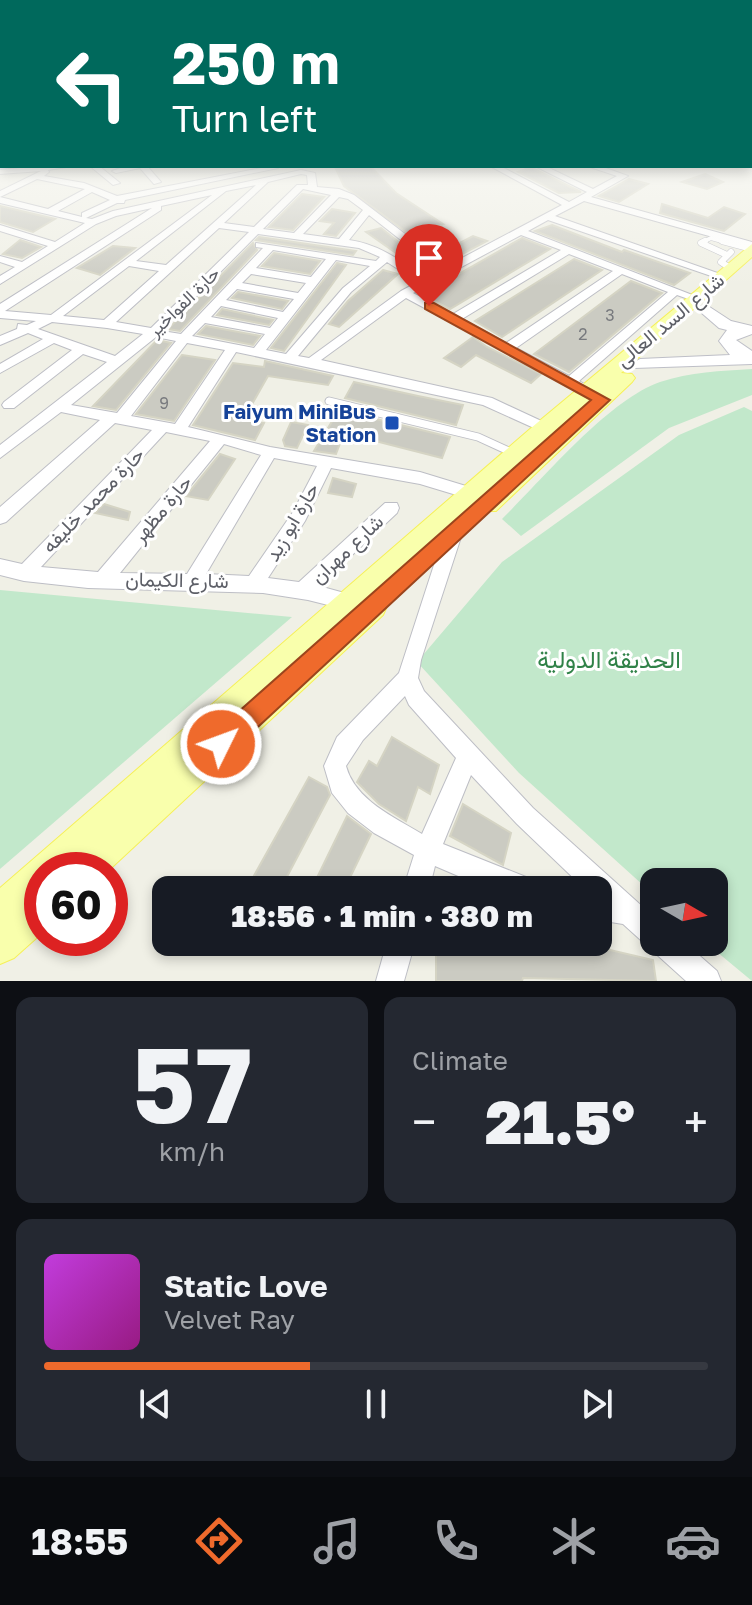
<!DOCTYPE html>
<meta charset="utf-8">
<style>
:root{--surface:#171b24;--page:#242831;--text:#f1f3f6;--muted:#9ea1a6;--line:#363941;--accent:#ef6a2c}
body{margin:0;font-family:"Golos Text",Vazirmatn,sans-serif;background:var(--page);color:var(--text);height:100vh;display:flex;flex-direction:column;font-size:30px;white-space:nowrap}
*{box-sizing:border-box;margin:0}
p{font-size:26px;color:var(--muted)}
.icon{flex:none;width:44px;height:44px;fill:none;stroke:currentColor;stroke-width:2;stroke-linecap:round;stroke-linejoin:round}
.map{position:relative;height:981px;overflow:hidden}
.drawer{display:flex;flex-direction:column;gap:16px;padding:16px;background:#0d0f14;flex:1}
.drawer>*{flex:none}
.guide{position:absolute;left:0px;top:0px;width:752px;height:168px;box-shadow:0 4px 12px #0003;background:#00695c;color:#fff;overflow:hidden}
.needle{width:52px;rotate:99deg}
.buttons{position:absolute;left:640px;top:868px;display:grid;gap:16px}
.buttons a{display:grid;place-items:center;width:88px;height:88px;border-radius:16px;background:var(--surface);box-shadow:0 4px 12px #0003;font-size:40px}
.speed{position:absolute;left:24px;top:852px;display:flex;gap:16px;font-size:40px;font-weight:700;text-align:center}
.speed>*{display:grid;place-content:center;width:104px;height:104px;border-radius:50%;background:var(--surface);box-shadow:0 4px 12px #0003;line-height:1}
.speed .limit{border:12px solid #d22;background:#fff;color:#111}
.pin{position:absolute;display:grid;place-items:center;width:68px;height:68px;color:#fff;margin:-82px -34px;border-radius:50% 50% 50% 0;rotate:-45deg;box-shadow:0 0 8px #0007}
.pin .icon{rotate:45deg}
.me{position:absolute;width:88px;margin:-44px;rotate:48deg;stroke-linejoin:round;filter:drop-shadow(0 0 6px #0008)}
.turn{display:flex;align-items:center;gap:28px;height:168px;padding:0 40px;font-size:36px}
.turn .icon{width:104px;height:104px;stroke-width:2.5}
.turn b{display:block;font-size:56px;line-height:68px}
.big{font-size:60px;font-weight:800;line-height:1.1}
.drawer .card{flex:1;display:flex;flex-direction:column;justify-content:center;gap:12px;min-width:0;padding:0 28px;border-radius:16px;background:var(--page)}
.drawer .dial{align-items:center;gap:0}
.dial b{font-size:104px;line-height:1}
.song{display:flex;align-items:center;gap:24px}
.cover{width:96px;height:96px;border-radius:12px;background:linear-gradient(135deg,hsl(290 70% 55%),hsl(310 70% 35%))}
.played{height:8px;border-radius:4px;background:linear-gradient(90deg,var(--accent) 40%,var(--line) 40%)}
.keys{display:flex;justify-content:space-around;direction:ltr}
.heat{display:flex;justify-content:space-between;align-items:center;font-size:44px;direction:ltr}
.drawer .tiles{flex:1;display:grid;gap:16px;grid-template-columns:1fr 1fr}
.card:last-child{grid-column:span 2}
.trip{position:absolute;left:152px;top:876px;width:460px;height:80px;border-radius:16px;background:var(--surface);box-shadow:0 4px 12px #0003;font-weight:800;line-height:80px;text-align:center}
.tab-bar{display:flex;height:128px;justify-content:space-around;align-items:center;background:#090b0e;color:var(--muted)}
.tab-bar .icon{width:56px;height:56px}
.tab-bar .active{color:var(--accent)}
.tab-bar b{font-size:36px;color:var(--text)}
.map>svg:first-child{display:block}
.green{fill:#c2e8cb}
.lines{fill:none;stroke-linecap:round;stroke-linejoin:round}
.canal{fill:#a7c4ff;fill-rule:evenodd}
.building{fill:#cbcbc2;stroke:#d5d4c4;stroke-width:2}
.service-far2-casing{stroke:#bdbec5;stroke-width:5}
.service-far1-casing{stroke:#bdbec5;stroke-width:7}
.service-casing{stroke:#bdbec5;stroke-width:9}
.minor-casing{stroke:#bdbec5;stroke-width:2}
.secondary-casing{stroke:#bebfc7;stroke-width:2}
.primary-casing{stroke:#f6f058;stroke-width:2}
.service-far2{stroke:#fff;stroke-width:4}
.service-far1{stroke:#fff;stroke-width:6}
.service{stroke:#fff;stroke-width:7}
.minor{fill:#fff;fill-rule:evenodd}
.secondary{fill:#fff;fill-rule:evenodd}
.primary{fill:#f9ffac;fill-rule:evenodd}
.route{fill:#ef6a2c;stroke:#9b451d;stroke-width:2}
.transit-dot{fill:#1a4fb4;stroke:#fff;stroke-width:3}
.labels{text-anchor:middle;stroke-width:6;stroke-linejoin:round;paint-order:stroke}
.number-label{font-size:16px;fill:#787a7e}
.far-street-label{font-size:18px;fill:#5d5f67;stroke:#fff}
.street-label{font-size:20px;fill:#5d5f67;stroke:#fff}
.transit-label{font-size:20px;font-weight:bold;fill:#164399;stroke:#fff;text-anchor:end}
.near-park-label{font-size:24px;fill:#308248;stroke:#fff}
</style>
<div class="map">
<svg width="752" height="981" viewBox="0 0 752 981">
<rect width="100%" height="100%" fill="#f0f0e6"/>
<g class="green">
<path d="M752,369V395L669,428L521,536L502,519C543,479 608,400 660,382C690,372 721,371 752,369Z"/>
<path d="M744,407L752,411V981L705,942H714V882H654V895L519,773L417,662L502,562L679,435Z"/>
<path d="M0,590L292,617L0,869Z"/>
</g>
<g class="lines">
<path class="canal" d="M0,166H34L0,170Z"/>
</g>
<g class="building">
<path d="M370,166L396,193L443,224L424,228L452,247L473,236L487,241L447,262L344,186L336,169Z"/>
<path d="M531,167L534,169L581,192L559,193L518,172Z"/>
<path d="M705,174L723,182L707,189L682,182Z"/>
<path d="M629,179L648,184L619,202L599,196Z"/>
<path d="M302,194L324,197L293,230L269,227Z"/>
<path d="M662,204L708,218L724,207L745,214L724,231L660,213Z"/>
<path d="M0,206L55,219L33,232L0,222Z"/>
<path d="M332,209L355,213L336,236L324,234L334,223L320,221Z"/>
<path d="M552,225L622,252L624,250L690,273L674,285L535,231Z"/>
<path d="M381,228L434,270L426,274L366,232Z"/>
<path d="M259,237L356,251L353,255L256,240Z"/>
<path d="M522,238L550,249L450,309L422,295Z"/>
<path d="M20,240L41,247L22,258L3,254Z"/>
<path d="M253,243L257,250L180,331L168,329Z"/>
<path d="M113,246L135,248L100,275L77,268Z"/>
<path d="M274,253L320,261L310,274L262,266Z"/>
<path d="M574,259L602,270L502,337L475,321Z"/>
<path d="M337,263L346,265L284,351L271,348Z"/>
<path d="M383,270L398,274L339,327L329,324L348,301Z"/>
<path d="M631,281L662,293L569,372L534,354Z"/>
<path d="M238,292L288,301L282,309L232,298Z"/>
<path d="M222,309L273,320L269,325L217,315Z"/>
<path d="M206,326L260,336L253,345L198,334Z"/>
<path d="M473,337L487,347L541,374L531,383L476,355L461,367L444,358Z"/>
<path d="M157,340L171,343L116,410L93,406Z"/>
<path d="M182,355L215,360L174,421L136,414Z"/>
<path d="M265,361L333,376L328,385L268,376L243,420L264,423L255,440L193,425L233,363L264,367Z"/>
<path d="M354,382L418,396L463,405L456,425L345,398Z"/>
<path d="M339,410L450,437L442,458L344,433L336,454L314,451Z"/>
<path d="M291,422L308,425L297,448L285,446L283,440Z"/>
<path d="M220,454L235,459L208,500L186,496Z"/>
<path d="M333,478L356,484L352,497L328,493Z"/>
<path d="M104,504L130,512L128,520L95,513Z"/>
<path d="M392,737L439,765L430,794L418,787L406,821L379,804L357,782L369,761L377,766Z"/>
<path d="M309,777L327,787L330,795L280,890H246Z"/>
<path d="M463,804L511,833L503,865L450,836Z"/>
<path d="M347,816L371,834L344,890H311Z"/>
<path d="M436,942H576L653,960L656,981L523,978L522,981H436Z"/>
</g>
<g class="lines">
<g class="service-far2-casing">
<path id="service-far2" d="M701,243L711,238L729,243"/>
</g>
<g class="service-far1-casing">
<g id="service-far1">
<path d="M705,241L701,243L727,255"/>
<path d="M722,241L752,249"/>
<path d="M730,268L721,262L731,252"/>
</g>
</g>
<g class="service-casing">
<path id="service" d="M329,401L478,437L515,454"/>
</g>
<g class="minor-casing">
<g id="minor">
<path d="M40,166H72L48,170L49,172L44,176L84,183L117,196L272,166L278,168L125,200L124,203H117L86,218L92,219L113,211L301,170L315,173L317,187L339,189L354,195L447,266L562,205L490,166H500L569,202L587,192L535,166H545L593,189L617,176L587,166H600L628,176L591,197L752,242V248L584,201L555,216L726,276L717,278L548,220L528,231L700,298L694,301L677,295L579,381L602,394L604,397L597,401L406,298L321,360L492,398L550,425L552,428L550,431L545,433L483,405L236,352L188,427L270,447L420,472L479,490L481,494L479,498L473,500L420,484L331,468L305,521L268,578L299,582L385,503H397L399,508L397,513L319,586L359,597L361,603L359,609L352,611L308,600L263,593L88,588L24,581L0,575V559L22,564L152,430L115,423L6,522L0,524V507L100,420L61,412L0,458V445L107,362L83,354L14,408H4L2,405L4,402L72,350L54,343L0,373V364L43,339L28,333L0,345V336L17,329L18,324L27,325L36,321L0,318V304L152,208L116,216L96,224L0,284V276L15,267L0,262V256L22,262L48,246L0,231V225L55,242L85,223L0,203V197L48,209L85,189L37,179L0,197V191L41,171L0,174V170ZM301,174L307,175L308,185H297L254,227L224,223L268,182ZM256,185L166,265L136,261L226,191ZM303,189L331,195L294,233L263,229ZM92,192L110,200L82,213V217L58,211ZM212,195L51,315L5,311L161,210V206ZM339,197L348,199L363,210L339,239L303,234ZM369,215L439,270L426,278C401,261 379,244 349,240ZM219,228L249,232L151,328L116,322ZM258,234L359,248L380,257L376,261L256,243V247L263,248L181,334L162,331ZM521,235L561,250L453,314L413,293ZM273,250L326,259L311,277L256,268ZM569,254L613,271L506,343L462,319ZM336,260L370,266L343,288L286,354L266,350ZM387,262L418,282L401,291L309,358L298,356L351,292ZM129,266L159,271L104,320L63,316ZM251,274L306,283L298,293L242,283ZM622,274L668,292L569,376L516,348ZM237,289L294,299L283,312L226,300ZM221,306L278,318L270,328L211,317ZM52,322L107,328L143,334L115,356L38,329ZM205,323L265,334L254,348L192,336ZM156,337L176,341L117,413L71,405ZM187,343L225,350L175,424L131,416ZM166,432L210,441L98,572L41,567ZM224,444L261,455L187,574L120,573ZM274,458L317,466L293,512L249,576L206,574Z"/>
<path d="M90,166H99L120,183L113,185Z"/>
<path d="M127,166H147L161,182L154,184L140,168L116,173L112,171Z"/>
<path d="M453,527L459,529L462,534L421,660L418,678L424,691L533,808L654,917V942H684L717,971L721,981H686L623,924L598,920V890H586L517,824L471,775L443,844L536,881L540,890H491L435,866L429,890H403L414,855L374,833L348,813L332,793L324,766L337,737L399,673L444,534L447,529ZM405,696L409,705L456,758L422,834C394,817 355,800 346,766L363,740Z"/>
<path d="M387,942H415L404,981H376Z"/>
</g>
</g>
<g class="secondary-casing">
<path id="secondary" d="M705,304L731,321L752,326V334L736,340L752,351V364L634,368L631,364L640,359L730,355L719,341L727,330L719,328L697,309Z"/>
</g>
<g class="primary-casing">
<path id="primary" d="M752,244V257L621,373L632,374L635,378L632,382L496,511H478L475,505L377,595L383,597L387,606L383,615L109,870H42V933L14,958L0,964V888L537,423Z"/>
</g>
<use href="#service-far2" class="service-far2"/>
<use href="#service-far1" class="service-far1"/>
<use href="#service" class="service"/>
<use href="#minor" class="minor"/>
<use href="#secondary" class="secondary"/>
<use href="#primary" class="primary"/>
</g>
<linearGradient id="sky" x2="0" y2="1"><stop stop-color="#8ebaf1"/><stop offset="0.52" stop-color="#f8f8f4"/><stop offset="1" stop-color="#f8f8f4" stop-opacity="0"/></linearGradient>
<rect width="752" height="286" fill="url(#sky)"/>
<path class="route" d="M425,303H434L610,400L230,753L221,757L212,753L208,744L212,735L591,400L425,309Z"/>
<rect class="transit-dot" x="384" y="415" width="16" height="16" rx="4"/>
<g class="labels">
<g class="number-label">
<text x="610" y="321">3</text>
<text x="583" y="340">2</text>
<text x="164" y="409">9</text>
</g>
<g class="far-street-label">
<text transform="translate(184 302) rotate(-44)" y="6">حارة الفواخير</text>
</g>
<g class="street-label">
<text transform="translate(670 320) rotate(-40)" y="7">شارع السد العالى</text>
<text transform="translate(93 500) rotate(-46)" y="7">حارة محمد خليفه</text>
<text transform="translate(162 509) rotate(-50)" y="7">حارة مظهر</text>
<text transform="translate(292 522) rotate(-60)" y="7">حارة ابو زيد</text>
<text transform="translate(347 549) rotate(-43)" y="7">شارع مهران</text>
<text transform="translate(177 580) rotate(1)" y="7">شارع الكيمان</text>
</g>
<g class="transit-label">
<text x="376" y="419">Faiyum MiniBus<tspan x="376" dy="23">Station</tspan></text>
</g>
<g class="near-park-label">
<text x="609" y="668">الحديقة الدولية</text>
</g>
</g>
</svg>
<div class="buttons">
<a><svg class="needle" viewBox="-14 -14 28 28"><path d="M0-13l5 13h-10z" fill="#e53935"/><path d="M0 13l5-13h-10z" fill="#9ea1a6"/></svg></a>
</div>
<div class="speed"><div class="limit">60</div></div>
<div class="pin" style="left:429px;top:306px;background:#d93025"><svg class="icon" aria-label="arrive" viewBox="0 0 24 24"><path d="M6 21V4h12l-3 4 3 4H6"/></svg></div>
<svg class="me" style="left:221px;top:744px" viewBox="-20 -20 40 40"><circle r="17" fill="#ef6a2c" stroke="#fff" stroke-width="3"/><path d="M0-11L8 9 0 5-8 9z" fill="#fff"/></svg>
<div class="trip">18:56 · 1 min · 380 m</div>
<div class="guide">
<div class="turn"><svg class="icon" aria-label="left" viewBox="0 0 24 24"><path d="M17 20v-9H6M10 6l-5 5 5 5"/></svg><div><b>250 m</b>Turn left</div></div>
</div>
</div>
<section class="drawer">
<div class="tiles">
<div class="card dial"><b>57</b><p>km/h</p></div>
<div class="card"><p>Climate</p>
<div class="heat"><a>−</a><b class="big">21.5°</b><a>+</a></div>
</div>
<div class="card">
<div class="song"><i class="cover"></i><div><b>Static Love</b><p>Velvet Ray</p></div></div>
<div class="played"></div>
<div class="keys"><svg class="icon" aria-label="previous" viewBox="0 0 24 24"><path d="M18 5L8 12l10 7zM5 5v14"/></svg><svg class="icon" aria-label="pause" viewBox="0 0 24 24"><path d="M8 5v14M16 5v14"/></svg><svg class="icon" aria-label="next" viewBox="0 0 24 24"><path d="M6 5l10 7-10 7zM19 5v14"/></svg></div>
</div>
</div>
</section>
<nav class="tab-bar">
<b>18:55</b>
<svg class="icon active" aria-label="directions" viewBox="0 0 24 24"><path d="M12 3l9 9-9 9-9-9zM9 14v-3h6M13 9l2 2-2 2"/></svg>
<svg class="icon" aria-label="music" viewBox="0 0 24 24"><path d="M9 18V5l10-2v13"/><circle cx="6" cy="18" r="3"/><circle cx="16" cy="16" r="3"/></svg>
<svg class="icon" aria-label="phone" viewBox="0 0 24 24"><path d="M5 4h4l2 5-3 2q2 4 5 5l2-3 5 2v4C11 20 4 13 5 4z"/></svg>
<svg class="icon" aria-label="climate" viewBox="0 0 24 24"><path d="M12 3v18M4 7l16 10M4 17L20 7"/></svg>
<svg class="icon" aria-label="car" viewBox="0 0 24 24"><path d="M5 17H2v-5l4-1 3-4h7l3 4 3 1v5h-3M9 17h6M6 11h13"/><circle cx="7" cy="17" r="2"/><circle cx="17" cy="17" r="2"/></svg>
</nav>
